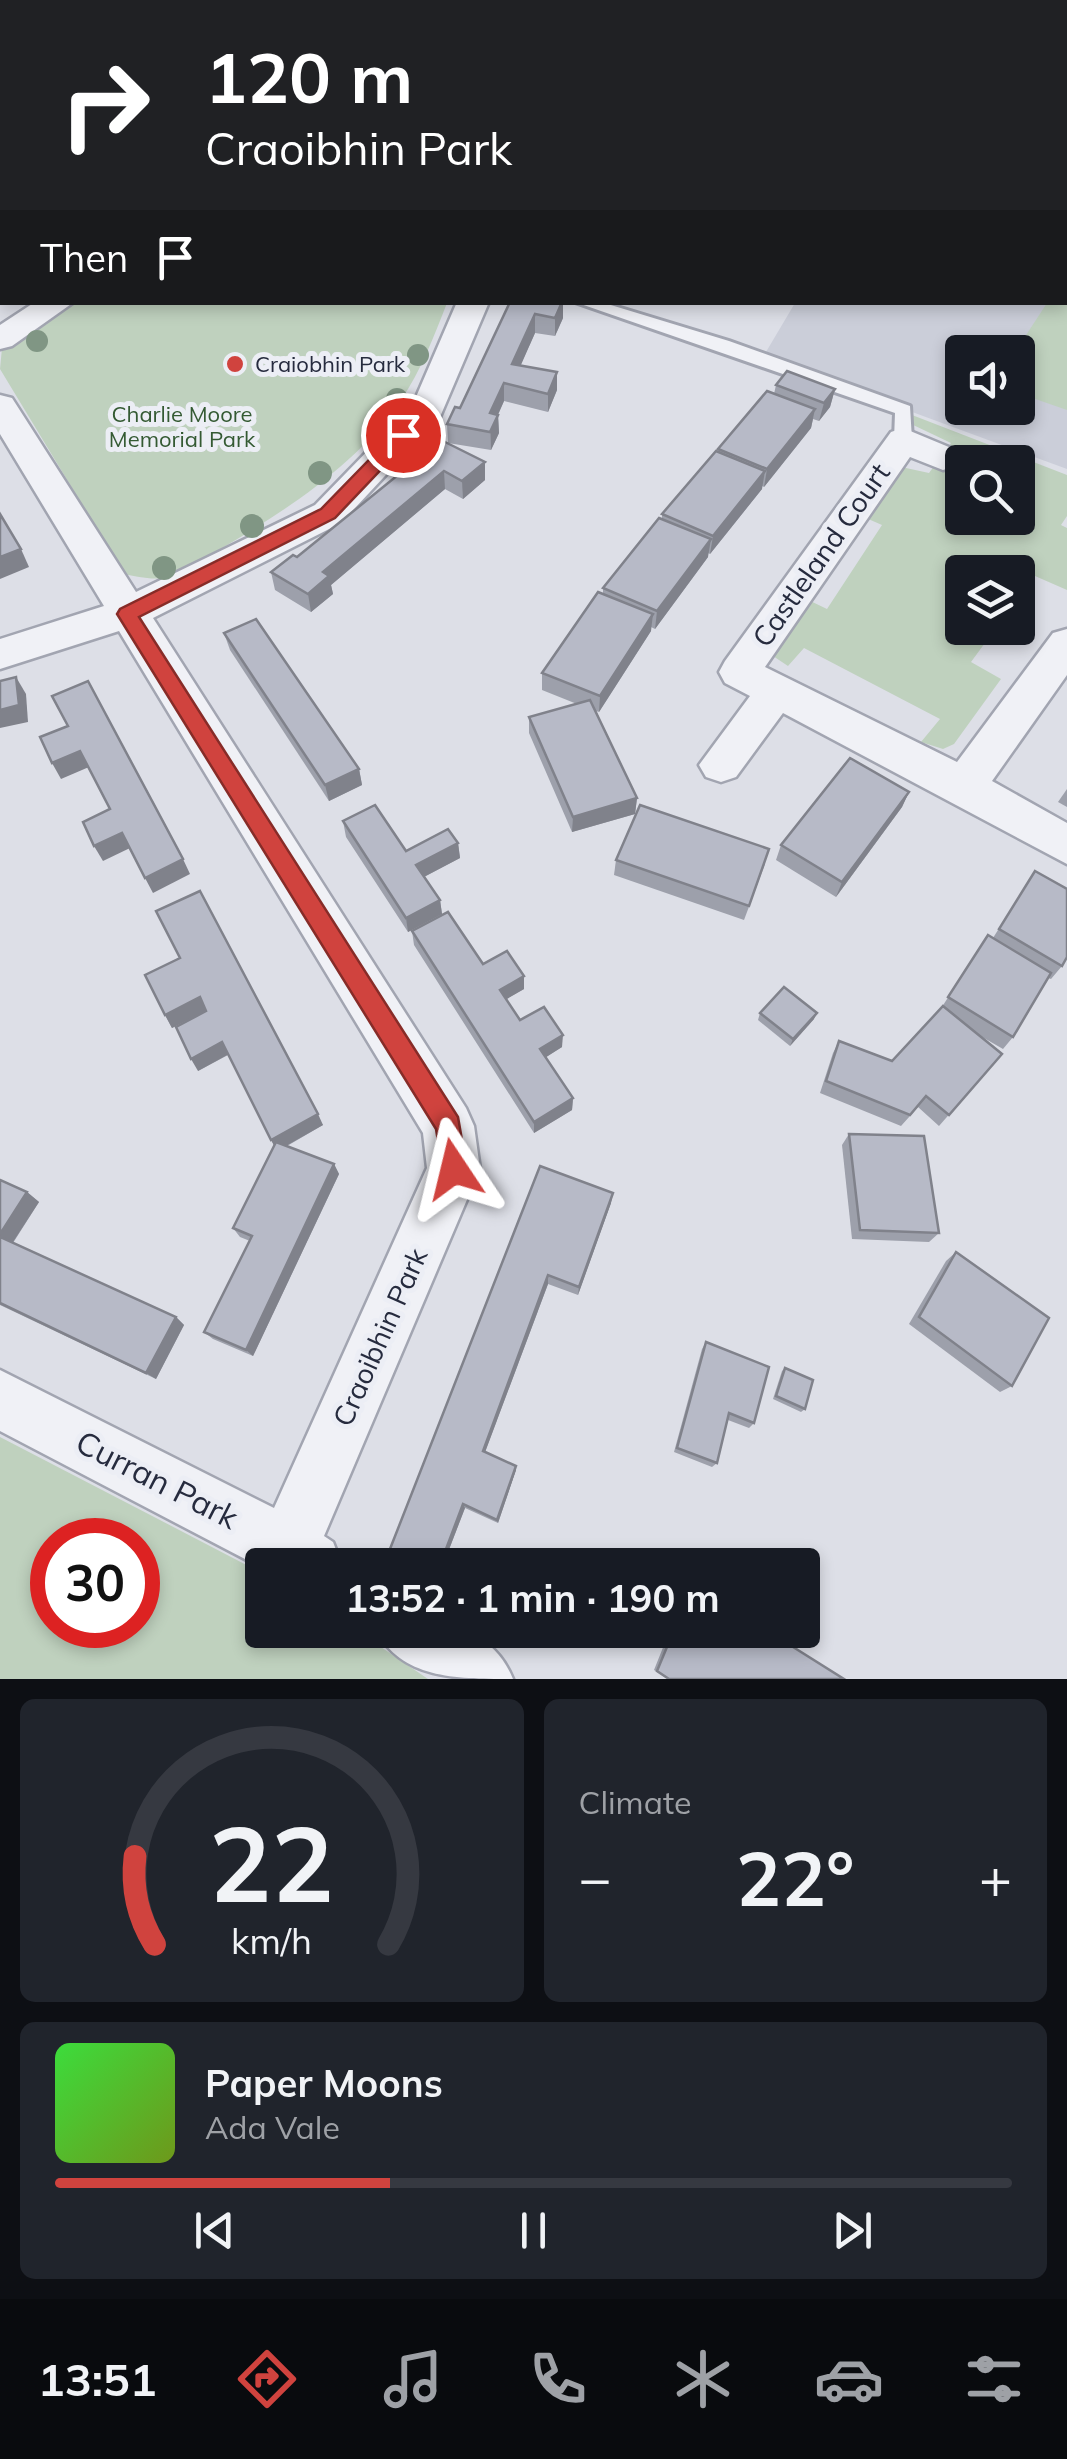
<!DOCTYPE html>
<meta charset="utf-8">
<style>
:root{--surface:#171b24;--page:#20242c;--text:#f1f3f6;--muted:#9ea1a6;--line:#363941;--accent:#d0433e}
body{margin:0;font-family:Mulish,sans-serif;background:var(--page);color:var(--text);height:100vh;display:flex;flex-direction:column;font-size:38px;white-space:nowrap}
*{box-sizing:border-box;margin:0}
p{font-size:32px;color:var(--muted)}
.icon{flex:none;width:55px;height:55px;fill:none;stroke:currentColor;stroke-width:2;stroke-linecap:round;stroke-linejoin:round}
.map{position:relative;height:1679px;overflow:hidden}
.panel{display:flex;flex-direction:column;gap:20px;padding:20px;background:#0d0f14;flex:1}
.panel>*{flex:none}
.hud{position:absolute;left:0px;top:0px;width:1068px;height:305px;box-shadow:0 5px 15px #0003;background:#202124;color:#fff;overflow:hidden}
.tools{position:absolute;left:945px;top:335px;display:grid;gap:20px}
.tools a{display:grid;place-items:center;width:90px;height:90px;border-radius:10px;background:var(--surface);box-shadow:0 5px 15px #0003;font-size:50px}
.speed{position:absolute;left:30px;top:1518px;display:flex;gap:20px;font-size:50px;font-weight:700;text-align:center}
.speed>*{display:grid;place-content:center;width:130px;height:130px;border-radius:50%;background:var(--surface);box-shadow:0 5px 15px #0003;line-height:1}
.speed .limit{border:15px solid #d22;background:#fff;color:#111}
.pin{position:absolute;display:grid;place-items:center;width:85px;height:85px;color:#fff;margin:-42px;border:5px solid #fff;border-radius:50%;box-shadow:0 2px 10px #0007}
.me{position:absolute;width:110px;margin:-55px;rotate:350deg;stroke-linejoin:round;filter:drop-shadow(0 0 8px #0008)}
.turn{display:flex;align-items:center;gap:35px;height:210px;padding:0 40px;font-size:45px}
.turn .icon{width:130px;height:130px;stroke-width:2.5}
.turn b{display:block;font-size:70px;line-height:85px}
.then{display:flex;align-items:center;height:95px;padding:0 40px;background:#0003;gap:20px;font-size:38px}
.big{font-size:75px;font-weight:700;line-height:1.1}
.panel .card{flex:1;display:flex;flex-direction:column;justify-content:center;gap:15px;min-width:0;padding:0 35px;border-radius:15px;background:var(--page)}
.panel .dial{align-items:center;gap:0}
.dial svg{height:260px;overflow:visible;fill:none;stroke:var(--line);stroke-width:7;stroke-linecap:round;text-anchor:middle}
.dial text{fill:var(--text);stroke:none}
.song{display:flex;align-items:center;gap:30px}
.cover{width:120px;height:120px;border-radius:15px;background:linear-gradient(135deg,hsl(120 70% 55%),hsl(80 70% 35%))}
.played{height:10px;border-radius:5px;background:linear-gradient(90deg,var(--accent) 35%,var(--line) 35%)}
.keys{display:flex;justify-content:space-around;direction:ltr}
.heat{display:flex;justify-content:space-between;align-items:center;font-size:55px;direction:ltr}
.panel .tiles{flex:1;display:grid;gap:20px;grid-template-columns:1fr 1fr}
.card:last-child{grid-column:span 2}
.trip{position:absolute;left:245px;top:1548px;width:575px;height:100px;border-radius:10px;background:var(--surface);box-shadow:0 5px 15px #0003;font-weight:700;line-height:100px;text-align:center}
.menu{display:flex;height:160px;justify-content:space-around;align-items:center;background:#090b0e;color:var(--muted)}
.menu .icon{width:70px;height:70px}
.menu .active{color:var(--accent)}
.menu b{font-size:45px;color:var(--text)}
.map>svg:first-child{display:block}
.built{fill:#cbced9;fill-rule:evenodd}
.green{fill:#bfd1be;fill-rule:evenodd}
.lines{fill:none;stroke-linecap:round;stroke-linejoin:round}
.lane-casing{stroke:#a2a5b1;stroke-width:6}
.street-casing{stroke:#a2a5b1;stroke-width:5}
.lane{fill:#f0f1f6;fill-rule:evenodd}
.street{fill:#f0f1f6;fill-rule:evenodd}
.secondary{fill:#fff;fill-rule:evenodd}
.tree{fill:#809684}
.wall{fill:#9da0ab}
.shaded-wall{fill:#80828b}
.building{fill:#b7bac7;stroke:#80828b;stroke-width:2.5}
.route{fill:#d0433e;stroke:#872c28;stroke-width:2.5}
.poi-dot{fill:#d0433e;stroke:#eceef5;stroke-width:4}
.labels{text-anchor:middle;stroke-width:10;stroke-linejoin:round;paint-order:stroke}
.far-poi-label{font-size:22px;fill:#262b3e;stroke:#eceef5;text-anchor:start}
.far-park-label{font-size:22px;fill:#345a33;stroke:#eceef5}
.street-label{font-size:28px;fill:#262b3e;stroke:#eceef5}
.near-street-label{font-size:32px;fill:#262b3e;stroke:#eceef5}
</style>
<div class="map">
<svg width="1067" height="1679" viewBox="0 0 1067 1679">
<rect width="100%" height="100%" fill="#dddfe7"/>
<path class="built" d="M1067,12V469L763,357L795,303L1065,302ZM962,352H1018V408H962Z"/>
<g class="green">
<path d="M1067,271V410L1018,393L1015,352L1047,303L1065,302Z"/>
<path d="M73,303H447C434,336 421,371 401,400C356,466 285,511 217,551C201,561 182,575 162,578C151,580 135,576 124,574L0,369L2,348L47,324Z"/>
<path d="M912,415L1067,475V516L1061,525L1067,528V590L1035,576L1018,598V572H962V628H996L971,662L1001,679L954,744L943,749L921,742L940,719L804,648L788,666L773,656L770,638L802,597L827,609L882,525L859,515L890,469L906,468L929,473L951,443L909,423ZM962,462H1018V518H962Z"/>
<path d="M0,1437L262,1573V1630H356L428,1679H0ZM138,1540V1625H52V1540Z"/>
</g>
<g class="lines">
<g class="lane-casing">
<g id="lane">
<path d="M987,0H1002L1003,2H989Z"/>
<path d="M575,302H601L729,341L910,406L912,440L903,446L894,440L895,413Z"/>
</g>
</g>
<g class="street-casing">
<g id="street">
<path d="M668,0H694L695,2H669Z"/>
<path d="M35,302H74L12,346L0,349V325Z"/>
<path d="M457,302H489L440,417L341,523L153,618L466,1108L474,1126L480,1169L324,1536L333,1542L342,1565H262V1568L0,1431V1370L274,1508L427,1168L423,1133L119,631L0,669V639L104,606L0,434V395L12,398L136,592L315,505L413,404Z"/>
<path d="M903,428L956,450L961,458L956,466L943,470L910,457L765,667L957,762L1053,633L1067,629V675L992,781L1067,823V864L783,713L736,777L721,782L706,777L699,765L750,696L725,683L719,672L725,661L891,432Z"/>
<path d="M376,1630C433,1630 487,1616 513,1679C456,1679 402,1679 376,1630Z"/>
</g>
</g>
<use href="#lane" class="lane"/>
<use href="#street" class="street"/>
<path class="secondary" d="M2,176V199L0,200V177Z"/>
</g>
<g class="tree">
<circle cx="37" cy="341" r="11"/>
<circle cx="418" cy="355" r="11"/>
<circle cx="397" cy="399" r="11"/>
<circle cx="320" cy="473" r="12"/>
<circle cx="252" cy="526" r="12"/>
<circle cx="164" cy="568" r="12"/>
</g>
<g class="wall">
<path d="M724,0H770V2H728Z"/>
<path d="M1067,57V129L1065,128V59Z"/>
<path d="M510,302L563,318L555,336L535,333L520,366L557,390L548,412L504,401L498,415L499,433L491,450L448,443L447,424L460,408Z"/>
<path d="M776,385L835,389L830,407L819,421L813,419L811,428L764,487L762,486V489L710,554L708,553V557L655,629L651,627V631L599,712L596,711L637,798L635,814L572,832L529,733V717L577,704L542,690V673L603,594V588L662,519V514L717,452L718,449L774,394Z"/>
<path d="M441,440L485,462V480L463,499L445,489L331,585L333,594L311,612L275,590L271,572L297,557Z"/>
<path d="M224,633L359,769L362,785L329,801L230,650Z"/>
<path d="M1067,789V807L1058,802Z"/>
<path d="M909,792L902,807L836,897L776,860L781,845Z"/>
<path d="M343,821L406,851L458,843L460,858L424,877L440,900L442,914L408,932L346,837Z"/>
<path d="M616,860L765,864L744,920L614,875Z"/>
<path d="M1035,871L1062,966L1051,979L1048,978L1013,1037L1003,1049L977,1034L1002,1054L939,1126L918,1107L901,1126L820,1093L833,1053L839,1041L892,1061L940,1010L988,935L993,938Z"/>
<path d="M412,931L483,964L524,989L506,999L520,1020L562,1047L546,1057L573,1098L572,1110L534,1133L414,945Z"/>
<path d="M180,958L323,1125L287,1146L334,1164L339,1174L253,1356L213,1339L204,1332L250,1241L240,1237L233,1228L274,1145L228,1055L198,1071L206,1011L172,1028L165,1015Z"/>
<path d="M760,1013L814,1019L790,1046L758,1020Z"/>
<path d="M849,1134L939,1233L929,1242L852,1239L842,1145Z"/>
<path d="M540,1166L611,1203L578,1295L548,1284L485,1452L516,1466V1470L498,1523L465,1508L443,1565Z"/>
<path d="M0,1180L27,1192L39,1202L13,1243L176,1317L184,1325L156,1379L0,1305Z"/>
<path d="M956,1252L1012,1386L1000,1392L909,1324L946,1261Z"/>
<path d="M706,1342L754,1423L749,1428L728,1420L717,1463L712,1467L674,1452L702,1349Z"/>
<path d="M785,1368L805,1409L801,1412L773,1399L782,1371Z"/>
<path d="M670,1630H766L668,1679L654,1670Z"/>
</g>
<g class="shaded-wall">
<path d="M0,0H31L28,2H2V20L0,21Z"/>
<path d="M146,0H164V2H143Z"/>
<path d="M292,0H316L313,2H289Z"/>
<rect x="746" y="0" width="24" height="2"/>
<path d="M2,116V139L0,141V118Z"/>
<path d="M562,302H563V318L555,336V318Z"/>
<path d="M535,314V333L513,383L512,364Z"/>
<path d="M557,372V390L548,412V394Z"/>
<path d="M504,383V401L495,421L498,415L499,433L491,450L490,413Z"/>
<path d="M835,389L830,407L819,421L824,403Z"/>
<path d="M815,409L811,428L764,487L767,469Z"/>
<path d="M485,462V480L463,499L462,481Z"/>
<path d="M444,471L445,489L331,585L333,594L311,612L308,594L323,572Z"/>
<path d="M765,471L762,489L710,554L713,536Z"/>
<path d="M711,539L708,557L655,629L657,611Z"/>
<path d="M21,549L29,567L0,579V557Z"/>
<path d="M653,614L651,631L599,712L600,696Z"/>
<path d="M16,677L26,694L28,722L0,728V710Z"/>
<path d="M80,751L89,767L61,779L52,763Z"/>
<path d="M359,769L362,785L329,801L325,785Z"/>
<path d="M909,792L902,807L836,897L842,882Z"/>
<path d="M637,798L635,814L572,832L573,817Z"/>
<path d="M122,833L130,848L103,861L94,846Z"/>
<path d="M458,843L460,858L418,880L416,865Z"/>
<path d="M183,859L190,874L153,893L145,878Z"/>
<path d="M440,900L442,914L408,932L406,918Z"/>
<path d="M524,976V989L500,1003V990Z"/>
<path d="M200,997L207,1010L172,1028L165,1015Z"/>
<path d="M817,1013L814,1019L790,1046L793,1039Z"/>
<path d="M563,1035L562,1047L540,1061V1049Z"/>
<path d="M222,1042L229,1054L198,1071L191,1059Z"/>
<path d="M573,1098L572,1110L534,1133V1122Z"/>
<path d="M318,1114L323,1125L277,1151L271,1140Z"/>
<path d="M334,1164L339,1174L253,1356L246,1350Z"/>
<path d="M27,1192L39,1202L11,1245L0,1237V1234Z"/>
<path d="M613,1193L611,1203L578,1295L579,1287Z"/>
<path d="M548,1275V1284L484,1455L483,1451Z"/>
<path d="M176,1317L184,1325L156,1379L146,1373Z"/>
<path d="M516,1466V1470L498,1523L497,1520Z"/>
<path d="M463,1504L465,1508L443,1565H440Z"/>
</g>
<g class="building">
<path d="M102,0H146L143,2H99Z"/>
<path d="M267,0H292L289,2Z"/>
<path d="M452,0H465L460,2H447Z"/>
<path d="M548,0H556L562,1L561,2H546Z"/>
<path d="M593,0H617L607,2H595Z"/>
<path d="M629,0H655L658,2H632Z"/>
<rect x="0" y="73" width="2" height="13"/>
<rect x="1065" y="73" width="2" height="27"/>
<path d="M2,91V116L0,118V92Z"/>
<path d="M510,302H562L555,318L535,314L512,364L557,372L548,394L504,383L490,413L498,415L490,432L447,424L455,407L460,408Z"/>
<path d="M787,371L835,389L824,403L776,385Z"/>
<path d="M767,391L815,409L767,469L718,449Z"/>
<path d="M441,440L485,462L462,481L444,471L323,572L329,576L308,594L271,572L293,555L297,557Z"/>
<path d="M716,451L765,471L713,536L662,514Z"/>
<path d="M0,514L21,549L0,557Z"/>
<path d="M659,518L711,539L657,611L603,588Z"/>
<path d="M598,592L653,614L600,696L542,673Z"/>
<path d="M256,619L359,769L325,785L224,633Z"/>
<path d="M16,677L19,705L0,710V681Z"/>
<path d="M88,681L183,859L145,878L122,833L94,846L83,822L110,809L80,751L52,763L40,737L68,726L52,696Z"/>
<path d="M590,700L637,798L573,817L529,717Z"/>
<path d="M850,758L909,792L842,882L781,845Z"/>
<path d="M375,805L406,851L448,829L458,843L416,865L440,900L406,918L343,821Z"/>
<path d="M640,805L769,849L749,906L616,860Z"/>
<path d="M1035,871L1067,889V957L1062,966L999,929Z"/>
<path d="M200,891L318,1114L271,1140L222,1042L191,1059L176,1027L206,1011L200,997L165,1015L145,975L180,958L156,911Z"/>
<path d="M448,912L483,964L507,951L524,976L500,990L520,1020L544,1007L563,1035L540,1049L573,1098L534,1122L412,931Z"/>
<path d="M988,935L1051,973L1013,1037L948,997Z"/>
<path d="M784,987L817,1013L793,1039L760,1013Z"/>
<path d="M943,1006L1002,1054L949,1115L926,1096L910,1115L826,1081L839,1041L892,1061Z"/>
<path d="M849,1134L924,1136L939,1233L860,1230Z"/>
<path d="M276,1142L334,1164L246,1350L204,1332L252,1236L233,1228Z"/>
<path d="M540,1166L613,1193L579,1287L548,1275L483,1451L516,1466L497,1520L463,1504L440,1565H423L390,1549Z"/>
<path d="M0,1180L27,1192L0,1234Z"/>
<path d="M0,1237L176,1317L146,1373L0,1303Z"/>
<path d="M956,1252L1049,1318L1012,1386L919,1317Z"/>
<path d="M706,1342L769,1367L754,1423L729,1413L717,1463L677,1448Z"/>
<path d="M785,1368L813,1380L805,1409L776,1396Z"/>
<path d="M674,1630H766L844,1679H669L657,1671Z"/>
</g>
<path class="route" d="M403,429L412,435L410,439L335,518L139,617L458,1117L467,1169L463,1178L454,1182L444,1178L436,1129L117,614L120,609L321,509L397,431Z"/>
<circle class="poi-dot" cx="235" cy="364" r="10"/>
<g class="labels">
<g class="far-poi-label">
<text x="255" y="372">Craiobhin Park</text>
</g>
<g class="far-park-label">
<text x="182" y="422">Charlie Moore<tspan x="182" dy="25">Memorial Park</tspan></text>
</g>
<g class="street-label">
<text transform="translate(821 555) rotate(-55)" y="10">Castleland Court</text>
<text transform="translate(380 1337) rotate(-66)" y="10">Craoibhin Park</text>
</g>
<g class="near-street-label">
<text transform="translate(157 1480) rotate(27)" y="11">Curran Park</text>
</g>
</g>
</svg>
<div class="tools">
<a><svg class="icon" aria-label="sound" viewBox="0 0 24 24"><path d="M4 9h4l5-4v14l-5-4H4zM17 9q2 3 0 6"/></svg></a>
<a><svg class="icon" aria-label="search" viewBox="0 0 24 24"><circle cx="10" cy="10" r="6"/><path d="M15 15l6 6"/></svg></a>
<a><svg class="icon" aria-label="layers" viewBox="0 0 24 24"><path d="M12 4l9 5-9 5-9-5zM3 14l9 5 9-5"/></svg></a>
</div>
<div class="speed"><div class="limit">30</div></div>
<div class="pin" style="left:403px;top:435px;background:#d93025"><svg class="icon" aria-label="arrive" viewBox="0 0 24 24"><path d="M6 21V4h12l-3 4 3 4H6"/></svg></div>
<svg class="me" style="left:454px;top:1169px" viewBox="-20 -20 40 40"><path d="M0-17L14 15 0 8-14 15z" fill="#d0433e" stroke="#fff" stroke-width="4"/></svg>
<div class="trip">13:52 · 1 min · 190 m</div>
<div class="hud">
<div class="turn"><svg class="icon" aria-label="right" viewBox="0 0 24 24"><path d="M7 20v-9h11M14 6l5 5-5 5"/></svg><div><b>120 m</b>Craoibhin Park</div></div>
<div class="then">Then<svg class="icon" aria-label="arrive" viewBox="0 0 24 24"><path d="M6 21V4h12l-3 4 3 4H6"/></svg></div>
</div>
</div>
<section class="panel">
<div class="tiles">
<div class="card dial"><svg viewBox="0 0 100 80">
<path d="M14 69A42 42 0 1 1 86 69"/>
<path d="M14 69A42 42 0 0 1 8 42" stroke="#d0433e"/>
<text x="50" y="56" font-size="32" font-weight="700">22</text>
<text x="50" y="72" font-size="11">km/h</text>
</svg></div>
<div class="card"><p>Climate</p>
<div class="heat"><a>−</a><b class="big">22°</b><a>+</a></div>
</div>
<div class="card">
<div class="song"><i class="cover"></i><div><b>Paper Moons</b><p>Ada Vale</p></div></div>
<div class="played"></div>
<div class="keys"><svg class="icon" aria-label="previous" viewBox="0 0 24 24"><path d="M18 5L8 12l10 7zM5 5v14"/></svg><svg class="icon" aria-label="pause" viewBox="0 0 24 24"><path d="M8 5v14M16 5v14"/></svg><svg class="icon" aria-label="next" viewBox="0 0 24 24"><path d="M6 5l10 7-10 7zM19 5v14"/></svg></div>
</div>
</div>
</section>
<nav class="menu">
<b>13:51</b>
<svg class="icon active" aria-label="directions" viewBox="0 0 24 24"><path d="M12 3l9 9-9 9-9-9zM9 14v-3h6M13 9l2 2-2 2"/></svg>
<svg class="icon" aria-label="music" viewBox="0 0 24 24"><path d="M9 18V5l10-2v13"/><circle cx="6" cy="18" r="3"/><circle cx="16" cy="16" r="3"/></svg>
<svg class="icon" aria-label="phone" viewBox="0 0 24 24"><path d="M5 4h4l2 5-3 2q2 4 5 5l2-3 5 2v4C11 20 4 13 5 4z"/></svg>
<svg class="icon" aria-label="climate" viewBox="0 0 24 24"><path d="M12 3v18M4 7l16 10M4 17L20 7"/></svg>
<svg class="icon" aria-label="car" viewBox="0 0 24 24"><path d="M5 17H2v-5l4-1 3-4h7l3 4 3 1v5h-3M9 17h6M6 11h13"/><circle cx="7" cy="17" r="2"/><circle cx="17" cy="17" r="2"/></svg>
<svg class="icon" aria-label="filters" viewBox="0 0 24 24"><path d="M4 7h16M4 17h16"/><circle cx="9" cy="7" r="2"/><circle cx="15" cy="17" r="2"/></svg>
</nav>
